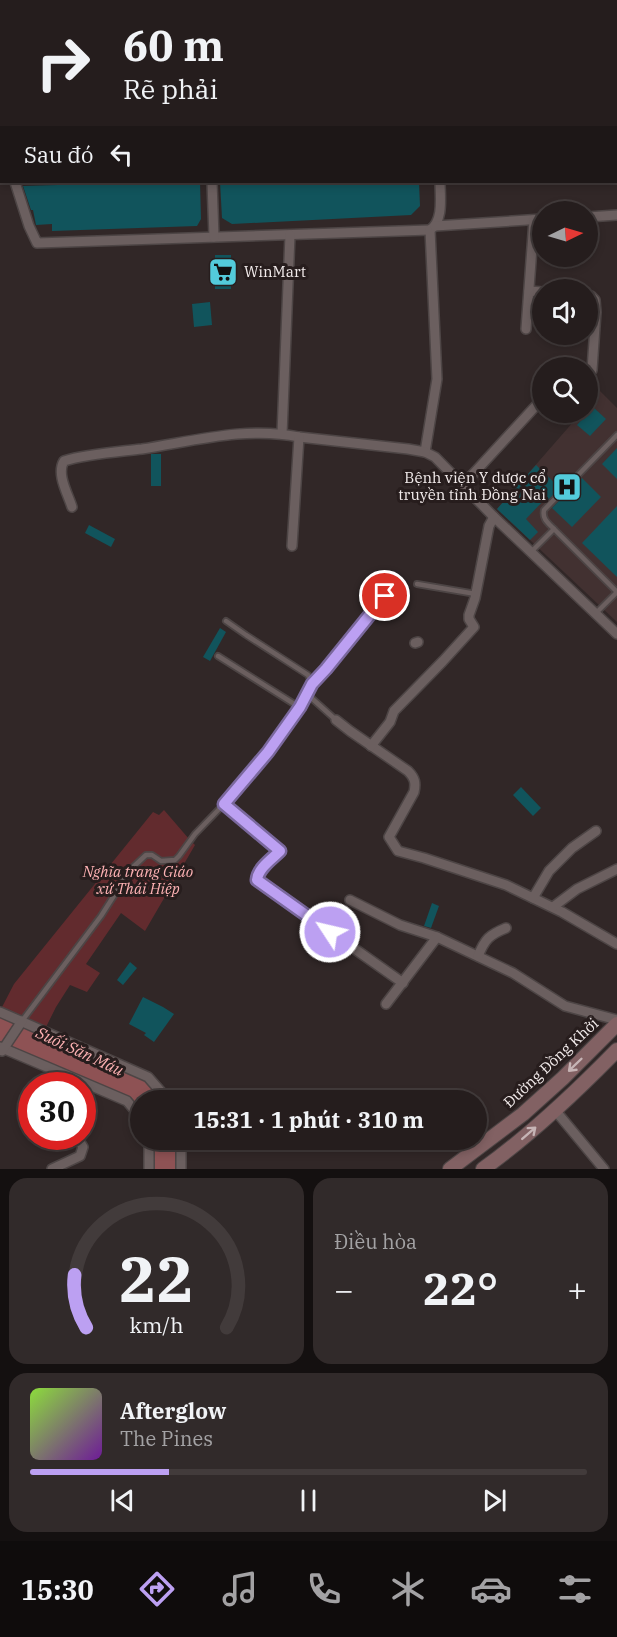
<!DOCTYPE html>
<html lang="vi">
<meta charset="utf-8">
<style>
:root{--surface:#251d1d;--page:#312a2a;--text:#f1f3f6;--muted:#a3a2a4;--line:#423b3b;--accent:#bca0f2}
body{margin:0;font-family:"IBM Plex Serif",serif;background:var(--page);color:var(--text);height:100vh;display:flex;flex-direction:column;font-size:22px;white-space:nowrap}
*{box-sizing:border-box;margin:0}
p{font-size:20px;color:var(--muted)}
.icon{flex:none;width:33px;height:33px;fill:none;stroke:currentColor;stroke-width:2;stroke-linecap:round;stroke-linejoin:round}
.map{position:relative;height:1169px;overflow:hidden}
.details{display:flex;flex-direction:column;gap:9px;padding:9px;background:#141010;flex:1}
.details>*{flex:none}
.guide{position:absolute;left:0px;top:0px;width:618px;height:183px;box-shadow:0 3px 9px #0003,0 0 0 2px var(--line);background:#251d1d;color:var(--text);overflow:hidden}
.needle{width:39px;rotate:85deg}
.controls{position:absolute;left:532px;top:201px;display:grid;gap:12px}
.controls a{display:grid;place-items:center;width:66px;height:66px;border-radius:50%;background:var(--surface);box-shadow:0 3px 9px #0003,0 0 0 2px var(--line);font-size:30px}
.speed{position:absolute;left:18px;top:1072px;display:flex;gap:12px;font-size:30px;font-weight:700;text-align:center}
.speed>*{display:grid;place-content:center;width:78px;height:78px;border-radius:50%;background:var(--surface);box-shadow:0 3px 9px #0003,0 0 0 2px var(--line);line-height:1}
.speed .limit{border:9px solid #d22;background:#fff;color:#111}
.pin{position:absolute;display:grid;place-items:center;width:51px;height:51px;color:#fff;margin:-26px;border:3px solid #fff;border-radius:50%;box-shadow:0 2px 6px #0007}
.me{position:absolute;width:66px;margin:-33px;rotate:305deg;stroke-linejoin:round;filter:drop-shadow(0 0 4px #0008)}
.turn{display:flex;align-items:center;gap:21px;height:126px;padding:0 24px;font-size:27px}
.turn .icon{width:78px;height:78px;stroke-width:2.5}
.turn b{display:block;font-size:42px;line-height:51px}
.then{display:flex;align-items:center;height:57px;padding:0 24px;background:#0003;gap:12px;font-size:22px}
.big{font-size:45px;font-weight:700;line-height:1.1}
.details .widget{flex:1;display:flex;flex-direction:column;justify-content:center;gap:9px;min-width:0;padding:0 21px;border-radius:18px;background:var(--page)}
.details .dial{align-items:center;gap:0}
.dial svg{height:156px;overflow:visible;fill:none;stroke:var(--line);stroke-width:7;stroke-linecap:round;text-anchor:middle}
.dial text{fill:var(--text);stroke:none}
.song{display:flex;align-items:center;gap:18px}
.cover{width:72px;height:72px;border-radius:9px;background:linear-gradient(135deg,hsl(90 70% 55%),hsl(280 70% 35%))}
.played{height:6px;border-radius:3px;background:linear-gradient(90deg,var(--accent) 25%,var(--line) 25%)}
.keys{display:flex;justify-content:space-around;direction:ltr}
.heat{display:flex;justify-content:space-between;align-items:center;font-size:33px;direction:ltr}
.details .tiles{flex:1;display:grid;gap:9px;grid-template-columns:1fr 1fr}
.widget:last-child{grid-column:span 2}
.trip{position:absolute;left:130px;top:1090px;width:357px;height:60px;border-radius:30px;background:var(--surface);box-shadow:0 3px 9px #0003,0 0 0 2px var(--line);font-weight:700;line-height:60px;text-align:center}
.menu{display:flex;height:96px;justify-content:space-around;align-items:center;background:#0f0c0c;color:var(--muted)}
.menu .icon{width:42px;height:42px}
.menu .on{color:var(--accent)}
.menu b{font-size:27px;color:var(--text)}
.map>svg:first-child{display:block}
.built{fill:#423131}
.green{fill:#622b2e}
.water{fill:#8e5254}
.building{fill:#11545c}
.lines{fill:none;stroke-linecap:round;stroke-linejoin:round}
.lane-casing{stroke:#4d4545;stroke-width:8}
.street-casing{stroke:#4d4545;stroke-width:12}
.secondary-casing{stroke:#4d4545;stroke-width:16}
.lane{stroke:#6b5f5f;stroke-width:4.5}
.street{stroke:#6b5f5f;stroke-width:9}
.secondary{stroke:#826163;stroke-width:14}
.oneway{stroke:#c6b4b5}
.route-casing{stroke:#7a689d;stroke-width:15}
.route{stroke:#bca0f2;stroke-width:10}
.labels{text-anchor:middle;stroke-width:6;stroke-linejoin:round;paint-order:stroke}
.poi-label{font-size:15px;fill:#f3ecec;stroke:#271d1d;text-anchor:start}
.park-label{font-size:15px;font-style:italic;fill:#feb2b4;stroke:#271d1d}
.street-label{font-size:15px;fill:#f3ecec;stroke:#271d1d}
.water-label{font-size:16px;font-style:italic;fill:#fcb1b2;stroke:#271d1d}
</style>
<div class="map">
<svg width="617" height="1169" viewBox="0 0 617 1169">
<rect width="100%" height="100%" fill="#312727"/>
<path class="built" d="M600,391L617,408V622L497,509L581,413L588,412V405Z"/>
<path class="green" d="M164,810L189,839L195,845L145,931L121,913L86,964L100,973L87,992L70,985L56,1007L46,1027L1,1009L14,984L153,812L159,815Z"/>
<g class="water">
<path d="M0,1016L146,1080L165,1101H141V1111L129,1098L0,1043Z"/>
<path d="M152,1140H177V1169H153Z"/>
</g>
<g class="building">
<path d="M57,182H200L201,219L197,226L52,231V224L36,225L33,210H31L23,186L57,185Z"/>
<path d="M220,182H419L420,206L411,215L232,224L222,218Z"/>
<rect x="215" y="255" width="16" height="34"/>
<path d="M210,302L212,325L194,327L192,304Z"/>
<path d="M593,407L606,419L590,436L577,425Z"/>
<path d="M617,448V479L602,464Z"/>
<rect x="151" y="454" width="10" height="32"/>
<path d="M536,465L560,488L546,502L544,500L526,519L538,532L530,540L497,509Z"/>
<path d="M582,478L601,497L572,527L552,508Z"/>
<path d="M617,506V577L582,543Z"/>
<path d="M89,525L115,539L111,547L85,533Z"/>
<path d="M220,628L226,632L210,661L203,657Z"/>
<path d="M521,787L541,808L533,816L513,795Z"/>
<path d="M432,903L439,906L431,928L424,926Z"/>
<path d="M130,962L137,968L123,985L117,980Z"/>
<path d="M143,997L163,1007L174,1014L154,1042L144,1035L146,1033L129,1024Z"/>
</g>
<g class="lines">
<g class="lane-casing">
<g id="lane">
<path d="M616,70H617"/>
<path d="M617,435L544,510C542,519 548,523 554,529L617,592"/>
<path d="M531,552L554,529"/>
<path d="M417,584L476,594"/>
<path d="M596,613L617,592"/>
<path d="M226,621L246,635L308,675L312,684"/>
<path d="M218,656L299,707"/>
<path d="M307,694L336,720"/>
<path d="M22,1021L101,916L131,869L146,855H152L161,861L175,860L179,856L195,834L224,804L268,752L299,707L312,684L326,669L385,596"/>
</g>
</g>
<g class="street-casing">
<g id="street">
<path d="M48,0V2"/>
<path d="M124,0V2"/>
<path d="M204,0V2"/>
<path d="M290,0V2"/>
<path d="M375,0V2"/>
<path d="M616,10H617"/>
<path d="M0,135L2,139"/>
<path d="M15,182L29,226L37,243L430,230"/>
<path d="M212,182L214,237"/>
<path d="M440,182C440,197 444,220 430,230L437,379L425,452L435,457L494,517L617,634"/>
<path d="M588,217L617,215"/>
<path d="M435,226L543,219"/>
<path d="M529,291L543,292"/>
<path d="M588,296H591L595,300L596,312L592,370"/>
<path d="M526,329L534,220"/>
<path d="M282,434L290,235"/>
<path d="M463,485L543,398"/>
<path d="M72,507C68,494 56,474 64,461C87,454 117,452 142,449C194,441 247,426 299,437L408,449L425,452"/>
<path d="M292,546L299,437"/>
<path d="M415,643L418,642"/>
<path d="M336,720L350,731L408,771C415,778 416,783 414,792L389,837L398,851L424,858L506,885L562,912L617,944"/>
<path d="M371,746L390,722L394,711L443,661L474,627L469,619V615L475,598L489,526L494,517"/>
<path d="M224,804L281,851C272,859 258,868 257,880L403,983"/>
<path d="M533,898L549,871L572,848L596,831"/>
<path d="M350,900L400,925L437,937L513,973L565,1006L617,1020"/>
<path d="M553,907L577,889L617,869"/>
<path d="M478,956C485,939 489,935 506,928"/>
<path d="M386,1004L437,937"/>
<path d="M0,1012L148,1077L169,1101"/>
<path d="M0,1047L127,1101L141,1118"/>
<path d="M2,1051L22,1021"/>
<path d="M555,1110L604,1169"/>
<path d="M149,1140V1169"/>
<path d="M181,1140V1169"/>
<path d="M52,1169L80,1156L83,1147L77,1137"/>
</g>
</g>
<g class="secondary-casing">
<g id="secondary">
<path d="M450,1169L523,1114L563,1078L617,1024"/>
<path d="M483,1169C532,1134 575,1093 617,1050"/>
</g>
</g>
<use href="#lane" class="lane"/>
<use href="#street" class="street"/>
<use href="#secondary" class="secondary"/>
</g>
<defs><path id="oneway-shaft" d="M-6 0H5M1.5-3L5.5 0L1.5 3" fill="none" stroke-width="1.6" stroke-linecap="round" stroke-linejoin="round" transform="scale(1.5)"/></defs>
<g class="oneway">
<use href="#oneway-shaft" transform="translate(575 1065) rotate(136)"/>
<use href="#oneway-shaft" transform="translate(529 1133) rotate(-41)"/>
</g>
<g class="lines">
<g class="route-casing">
<path id="route" d="M330,932L257,880C258,868 272,859 280,851L224,804L268,752L300,707L312,684L326,669L385,596"/>
</g>
<use href="#route" class="route"/>
</g>
<defs>
<g id="supermarket-square" transform="scale(1.5)"><rect x="-9" y="-9" width="18" height="18" rx="4" fill="#53cbdb" stroke="#271d1d"/><path d="M-6-5.5h2.5l.6 2H6L4.5 2H-2.5L-4.4-4H-6ZM-1.5 3.2a1.3 1.3 0 1 0 .1 0ZM3 3.2a1.3 1.3 0 1 0 .1 0Z" fill="#111"/></g>
<g id="hospital-square" transform="scale(1.5)"><rect x="-9" y="-9" width="18" height="18" rx="4" fill="#53cbdb" stroke="#271d1d"/><path d="M-5-5h3v3.5h4V-5h3V5h-3V1.5h-4V5h-3Z" fill="#111"/></g>
</defs>
<g fill-rule="evenodd">
<use href="#supermarket-square" x="223" y="272"/>
<use href="#hospital-square" x="567" y="487"/>
</g>
<g class="labels">
<g class="poi-label">
<text x="244" y="277">WinMart</text>
<text x="546" y="483" text-anchor="end">Bệnh viện Y dược cổ<tspan x="546" dy="17">truyền tỉnh Đồng Nai</tspan></text>
</g>
<g class="park-label">
<text x="138" y="877">Nghĩa trang Giáo<tspan x="138" dy="17">xứ Thái Hiệp</tspan></text>
</g>
<g class="street-label">
<text transform="translate(551 1063) rotate(-43)" y="5">Đường Đồng Khởi</text>
</g>
<g class="water-label">
<text transform="translate(80 1051) rotate(25)" y="6">Suối Săn Máu</text>
</g>
</g>
</svg>
<div class="controls">
<a><svg class="needle" viewBox="-14 -14 28 28"><path d="M0-13l5 13h-10z" fill="#e53935"/><path d="M0 13l5-13h-10z" fill="#a3a2a4"/></svg></a>
<a><svg class="icon" aria-label="sound" viewBox="0 0 24 24"><path d="M4 9h4l5-4v14l-5-4H4zM17 9q2 3 0 6"/></svg></a>
<a><svg class="icon" aria-label="search" viewBox="0 0 24 24"><circle cx="10" cy="10" r="6"/><path d="M15 15l6 6"/></svg></a>
</div>
<div class="speed"><div class="limit">30</div></div>
<div class="pin" style="left:385px;top:596px;background:#d93025"><svg class="icon" aria-label="arrive" viewBox="0 0 24 24"><path d="M6 21V4h12l-3 4 3 4H6"/></svg></div>
<svg class="me" style="left:330px;top:932px" viewBox="-20 -20 40 40"><circle r="17" fill="#bca0f2" stroke="#fff" stroke-width="3"/><path d="M0-11L8 9 0 5-8 9z" fill="#fff"/></svg>
<div class="trip">15:31 · 1 phút · 310 m</div>
<div class="guide">
<div class="turn"><svg class="icon" aria-label="right" viewBox="0 0 24 24"><path d="M7 20v-9h11M14 6l5 5-5 5"/></svg><div><b>60 m</b>Rẽ phải</div></div>
<div class="then">Sau đó<svg class="icon" aria-label="left" viewBox="0 0 24 24"><path d="M17 20v-9H6M10 6l-5 5 5 5"/></svg></div>
</div>
</div>
<section class="details">
<div class="tiles">
<div class="widget dial"><svg viewBox="0 0 100 80">
<path d="M14 69A42 42 0 1 1 86 69"/>
<path d="M14 69A42 42 0 0 1 8 42" stroke="#bca0f2"/>
<text x="50" y="56" font-size="32" font-weight="700">22</text>
<text x="50" y="72" font-size="11">km/h</text>
</svg></div>
<div class="widget"><p>Điều hòa</p>
<div class="heat"><a>−</a><b class="big">22°</b><a>+</a></div>
</div>
<div class="widget">
<div class="song"><i class="cover"></i><div><b>Afterglow</b><p>The Pines</p></div></div>
<div class="played"></div>
<div class="keys"><svg class="icon" aria-label="previous" viewBox="0 0 24 24"><path d="M18 5L8 12l10 7zM5 5v14"/></svg><svg class="icon" aria-label="pause" viewBox="0 0 24 24"><path d="M8 5v14M16 5v14"/></svg><svg class="icon" aria-label="next" viewBox="0 0 24 24"><path d="M6 5l10 7-10 7zM19 5v14"/></svg></div>
</div>
</div>
</section>
<nav class="menu">
<b>15:30</b>
<svg class="icon on" aria-label="directions" viewBox="0 0 24 24"><path d="M12 3l9 9-9 9-9-9zM9 14v-3h6M13 9l2 2-2 2"/></svg>
<svg class="icon" aria-label="music" viewBox="0 0 24 24"><path d="M9 18V5l10-2v13"/><circle cx="6" cy="18" r="3"/><circle cx="16" cy="16" r="3"/></svg>
<svg class="icon" aria-label="phone" viewBox="0 0 24 24"><path d="M5 4h4l2 5-3 2q2 4 5 5l2-3 5 2v4C11 20 4 13 5 4z"/></svg>
<svg class="icon" aria-label="climate" viewBox="0 0 24 24"><path d="M12 3v18M4 7l16 10M4 17L20 7"/></svg>
<svg class="icon" aria-label="car" viewBox="0 0 24 24"><path d="M5 17H2v-5l4-1 3-4h7l3 4 3 1v5h-3M9 17h6M6 11h13"/><circle cx="7" cy="17" r="2"/><circle cx="17" cy="17" r="2"/></svg>
<svg class="icon" aria-label="filters" viewBox="0 0 24 24"><path d="M4 7h16M4 17h16"/><circle cx="9" cy="7" r="2"/><circle cx="15" cy="17" r="2"/></svg>
</nav>
